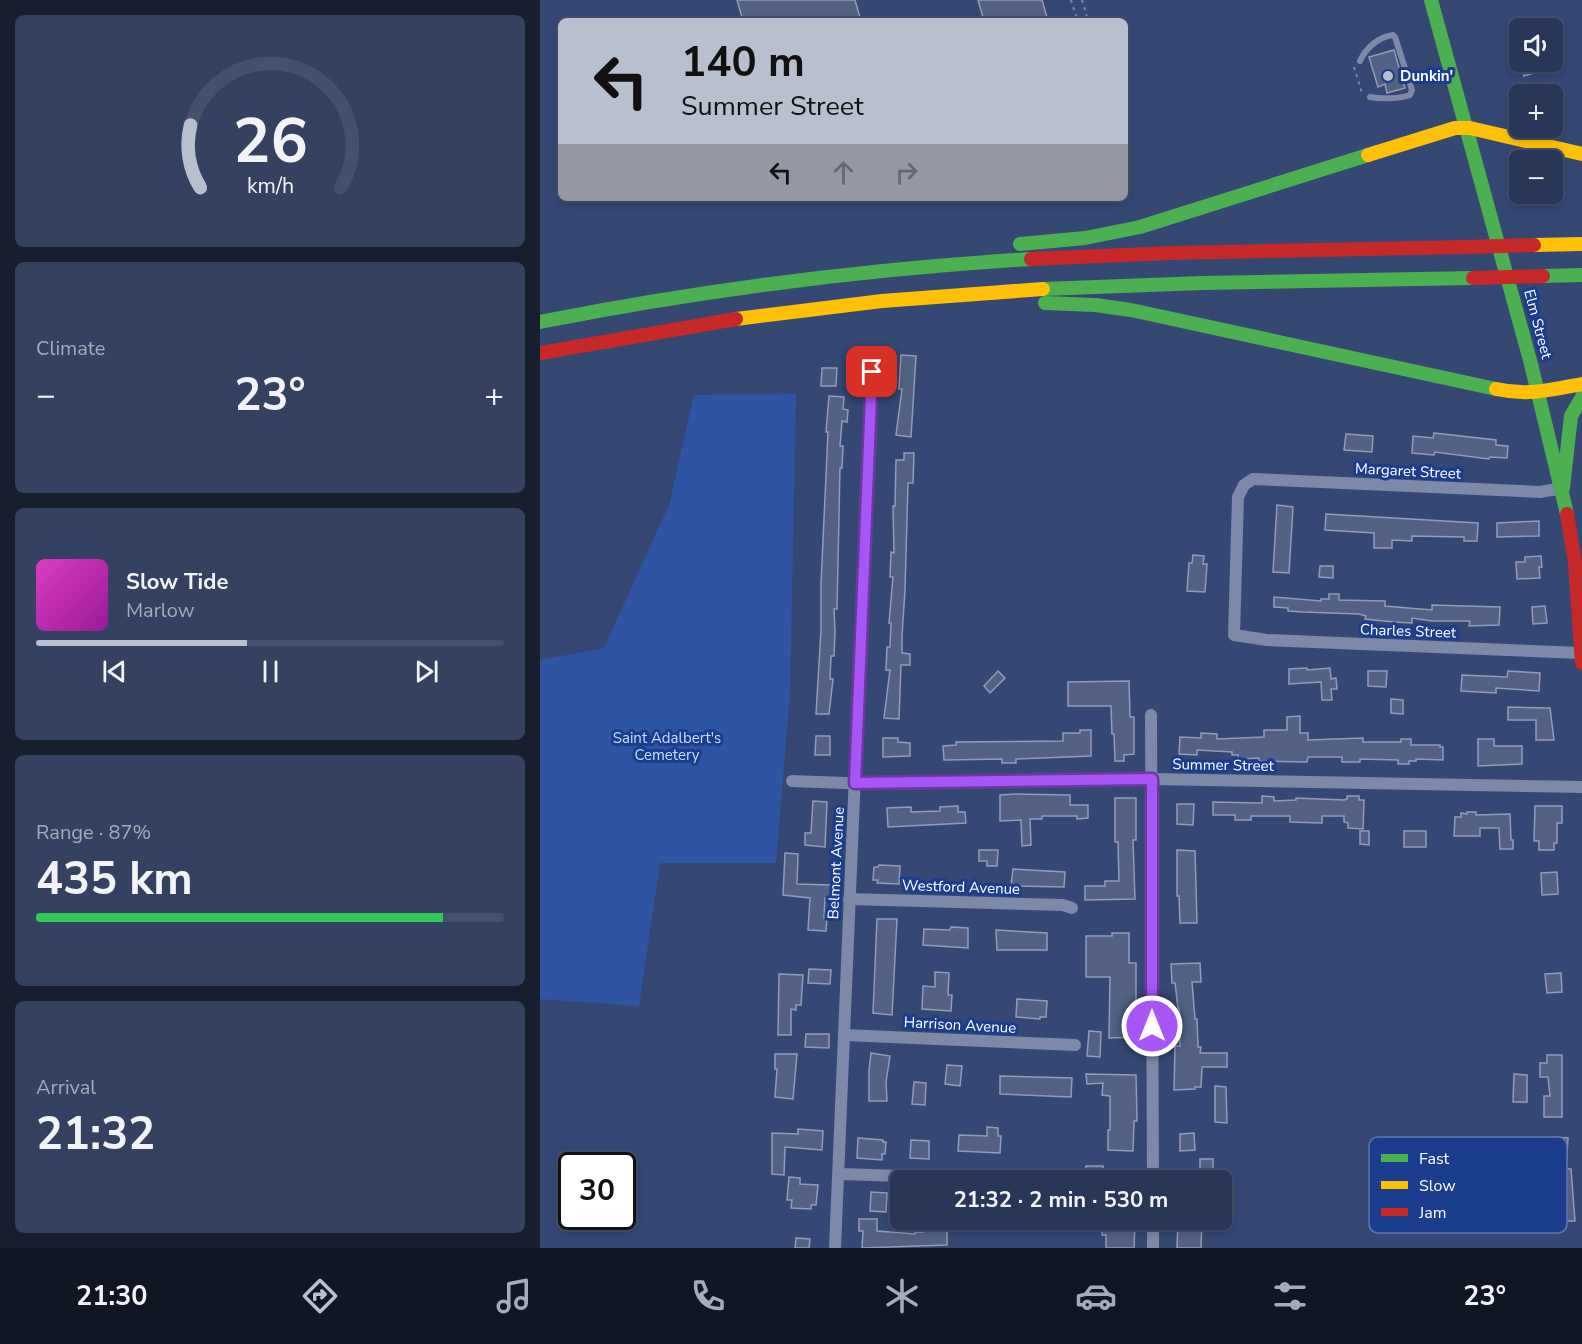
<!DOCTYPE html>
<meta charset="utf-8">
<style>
:root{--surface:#283657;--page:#344161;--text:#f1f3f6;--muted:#a5abba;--line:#44506d;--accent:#b8bfce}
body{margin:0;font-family:"Nunito Sans",sans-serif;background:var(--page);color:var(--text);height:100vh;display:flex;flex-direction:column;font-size:22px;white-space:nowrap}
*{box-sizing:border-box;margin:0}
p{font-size:20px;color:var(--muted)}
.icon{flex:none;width:33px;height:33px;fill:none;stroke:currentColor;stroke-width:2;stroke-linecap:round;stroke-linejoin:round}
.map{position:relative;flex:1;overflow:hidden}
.details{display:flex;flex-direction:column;gap:15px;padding:15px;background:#161e30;width:540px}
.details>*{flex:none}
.top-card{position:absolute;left:18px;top:18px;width:570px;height:183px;border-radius:9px;box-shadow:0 3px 9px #0003,0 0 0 2px var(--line);background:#b8bfce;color:#111;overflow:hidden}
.controls{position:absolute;left:969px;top:18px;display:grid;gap:12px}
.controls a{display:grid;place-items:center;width:54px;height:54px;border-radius:9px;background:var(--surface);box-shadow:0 3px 9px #0003,0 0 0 2px var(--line);font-size:30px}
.speed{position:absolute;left:18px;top:1152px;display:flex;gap:12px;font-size:30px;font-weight:700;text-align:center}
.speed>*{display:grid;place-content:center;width:78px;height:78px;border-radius:50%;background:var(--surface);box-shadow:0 3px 9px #0003,0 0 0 2px var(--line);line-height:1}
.speed .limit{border:3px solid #111;border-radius:9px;background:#fff;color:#111}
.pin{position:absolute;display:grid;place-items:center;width:51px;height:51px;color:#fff;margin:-26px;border-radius:12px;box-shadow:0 3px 9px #0006}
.me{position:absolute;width:66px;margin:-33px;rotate:0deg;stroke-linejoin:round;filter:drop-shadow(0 0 4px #0008)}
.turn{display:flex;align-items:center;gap:21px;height:126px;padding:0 24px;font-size:27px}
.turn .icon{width:78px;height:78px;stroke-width:2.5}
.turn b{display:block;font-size:42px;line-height:51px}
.lanes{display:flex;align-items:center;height:57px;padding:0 24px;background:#0003;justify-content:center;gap:30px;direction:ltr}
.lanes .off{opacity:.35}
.big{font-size:45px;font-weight:700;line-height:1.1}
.details .widget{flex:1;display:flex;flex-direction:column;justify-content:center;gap:9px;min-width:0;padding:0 21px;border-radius:9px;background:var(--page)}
.details .dial{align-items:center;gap:0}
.dial svg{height:156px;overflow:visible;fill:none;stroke:var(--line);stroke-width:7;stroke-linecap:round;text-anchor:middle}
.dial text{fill:var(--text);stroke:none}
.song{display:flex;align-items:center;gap:18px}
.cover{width:72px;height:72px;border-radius:9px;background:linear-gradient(135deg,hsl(310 70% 55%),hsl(300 70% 35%))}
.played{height:6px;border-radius:3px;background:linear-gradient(90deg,var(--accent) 45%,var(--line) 45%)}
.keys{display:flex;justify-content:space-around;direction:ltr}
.heat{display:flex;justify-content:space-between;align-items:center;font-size:33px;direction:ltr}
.charge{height:9px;border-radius:4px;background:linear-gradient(90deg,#34c759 87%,var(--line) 0)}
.trip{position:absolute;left:350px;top:1170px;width:342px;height:60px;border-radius:9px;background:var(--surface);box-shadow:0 3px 9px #0003,0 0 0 2px var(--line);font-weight:700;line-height:60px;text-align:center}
.tabs{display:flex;height:96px;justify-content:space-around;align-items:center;background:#101623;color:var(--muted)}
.tabs .icon{width:42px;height:42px}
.tabs .on{color:var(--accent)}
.tabs b{font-size:27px;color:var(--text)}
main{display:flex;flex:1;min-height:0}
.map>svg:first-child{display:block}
.green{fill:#2f54a4}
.building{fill:#526184;stroke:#919cb6;stroke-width:1.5}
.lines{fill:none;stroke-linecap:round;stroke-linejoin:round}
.path{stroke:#7c89a7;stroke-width:2;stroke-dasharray:3 4.5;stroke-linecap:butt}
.lane{stroke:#7c89a7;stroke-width:6}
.street{stroke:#7c89a7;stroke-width:12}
.fast{stroke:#4caf50;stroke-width:14}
.slow{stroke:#ffc107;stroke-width:14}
.jam{stroke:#c62828;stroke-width:14}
.jam-bridge{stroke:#c62828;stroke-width:14}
.route-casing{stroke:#6d37a1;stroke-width:15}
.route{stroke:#a855f7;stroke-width:10}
.poi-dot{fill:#b8bfce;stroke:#1b3d8e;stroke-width:2}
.labels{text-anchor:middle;stroke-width:6;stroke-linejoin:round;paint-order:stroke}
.poi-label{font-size:15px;font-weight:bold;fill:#fff;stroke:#1b3d8e;text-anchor:start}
.street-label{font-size:15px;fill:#fff;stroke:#1b3d8e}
.park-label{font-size:15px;fill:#cedcfa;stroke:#1b3d8e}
.key{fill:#1b3d8e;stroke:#5f77b0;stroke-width:1.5}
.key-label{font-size:16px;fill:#fff}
</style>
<main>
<section class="details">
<div class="widget dial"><svg viewBox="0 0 100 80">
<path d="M14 69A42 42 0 1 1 86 69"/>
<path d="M14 69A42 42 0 0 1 9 37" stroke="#b8bfce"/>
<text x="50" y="56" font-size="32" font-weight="700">26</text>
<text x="50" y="72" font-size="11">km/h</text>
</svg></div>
<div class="widget"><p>Climate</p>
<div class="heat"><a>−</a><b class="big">23°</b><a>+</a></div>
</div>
<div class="widget">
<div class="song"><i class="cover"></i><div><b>Slow Tide</b><p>Marlow</p></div></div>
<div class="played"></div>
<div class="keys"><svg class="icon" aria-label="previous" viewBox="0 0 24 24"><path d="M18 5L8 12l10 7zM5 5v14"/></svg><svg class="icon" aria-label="pause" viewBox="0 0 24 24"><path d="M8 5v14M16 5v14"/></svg><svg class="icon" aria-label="next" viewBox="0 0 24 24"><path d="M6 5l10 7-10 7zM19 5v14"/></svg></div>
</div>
<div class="widget"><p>Range · 87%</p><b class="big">435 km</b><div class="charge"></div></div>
<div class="widget"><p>Arrival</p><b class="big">21:32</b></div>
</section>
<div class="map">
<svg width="1042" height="1248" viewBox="0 0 1042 1248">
<rect width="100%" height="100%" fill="#354874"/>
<path class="green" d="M256,394L250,692L236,863H120L99,1006L0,999V660L64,648L129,505L154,395Z"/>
<g class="building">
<path d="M197,0H315L321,21H203Z"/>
<path d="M438,0H502L508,21H444Z"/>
<path d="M854,50L865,88L847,93L845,84L838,87L829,57Z"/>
<path d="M980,62H1007L1009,69L984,76Z"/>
<path d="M361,355L376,356L371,437L356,435L362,389H359Z"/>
<path d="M282,368H297L296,386H281Z"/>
<path d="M289,396L304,397L303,409L308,410L307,422L302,421L300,446H303L302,468H300L297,609H294L295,631L294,656H291L290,679H293L289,714H276L281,630V584L288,432H286Z"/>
<path d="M894,433L956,440V445L968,446L967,458L950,457L949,459L895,452L894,455L872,453L873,436L893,438Z"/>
<path d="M806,434L833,436L832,452L804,450Z"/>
<path d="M364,453H374L373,483H368L365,590L362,636V653L370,654V665H361L359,719L344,718L350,670H346L347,647H350L351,623H349L353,577H350L351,552L354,553L353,506H355L356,460H364Z"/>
<path d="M737,505L753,507L749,573L733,572Z"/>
<path d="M786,514L938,523L937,541H924V537L872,536V541L852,540V548H834V533L785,530Z"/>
<path d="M999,521V536L957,537V523Z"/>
<path d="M653,555L664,556L663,564H667L665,592L647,591L649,563H652Z"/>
<path d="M1001,556L1002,567H999L1000,578L977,579L976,562H985V557Z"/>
<path d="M780,566H793V578L779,577Z"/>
<path d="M789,594H799V600L845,601V606L892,610V605L960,607L959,625L929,626L930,621H892L872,618V623L854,622L825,619L826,616L819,614L763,612L748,611V608L734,607V597L781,601V599H789Z"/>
<path d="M1005,606L1007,623L993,624L992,607Z"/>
<path d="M767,668V670L790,668L791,679L796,678L797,689H791L792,700H782L781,682L749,684V669Z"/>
<path d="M458,671L465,678L450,693L444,686Z"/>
<path d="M828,671H847L846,687L828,686Z"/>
<path d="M968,671L1000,673L999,691L956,688V693L921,691L922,675L967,677Z"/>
<path d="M589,681L590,717H594V754L584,755V761H575L574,734H572L571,706H528V682Z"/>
<path d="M851,699L863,700V714L851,713Z"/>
<path d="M968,707L1010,708L1014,740H996V720H968Z"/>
<path d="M760,716V733H768V740L823,738V742H861V739H871V745H900V747H903V760L876,759V761H869V764H858V760L820,759V762H802V757H768L767,762H763L719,761V758L698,759V755H692V752L657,750V755L639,754L640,737L661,738V733L677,734V739L724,737V730H747V717Z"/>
<path d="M540,730H551V756L476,759V763H462V759L404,760L403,746L416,745V742L523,741V733H540Z"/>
<path d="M276,736H290V755H275Z"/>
<path d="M343,738H358V742L370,743V756L343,757Z"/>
<path d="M938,739H954V746H982V764L938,766Z"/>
<path d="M475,794L530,795V805H548V818L537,819V816H502V819H490L491,845L482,846L481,820L460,821V795Z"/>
<path d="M722,796L734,797V801L756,800V798L804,800L807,799V796H819V800H824L823,829L808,828V823L804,822V816H782V823L750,822V816H711V820H695V815H673V802L722,803Z"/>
<path d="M575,798H596V840H593L595,899L545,900V886H565V881H579L578,842H575Z"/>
<path d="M273,801L287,802L285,847L265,845V833H271Z"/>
<path d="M637,804H654L653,825L637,824Z"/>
<path d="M418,806V812H425L426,823L348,827L347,808L371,807V812L400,811V807Z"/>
<path d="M995,806H1022V823H1017V843H1014V850H999V841H994Z"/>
<path d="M927,812H936V815L970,814L971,840H973V849H960L959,828H940V836H914L915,817H921V813L927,814Z"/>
<path d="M820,831H829V845L820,844Z"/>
<rect x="864" y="831" width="22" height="16"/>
<path d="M439,850H458L457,866H447V861H439Z"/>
<path d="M637,850L655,851L657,923H640L639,896H637Z"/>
<path d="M245,853L258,854L257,884L291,885V898H285L284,918H287L286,931L268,930L270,898L243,895Z"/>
<path d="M339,865L360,866L359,884L337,883L338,880H333L334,867H338Z"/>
<path d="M473,869L525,872L524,887L471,886Z"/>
<path d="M1017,872L1018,894L1002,895L1001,873Z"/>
<path d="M337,919H357L352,1015L333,1013Z"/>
<path d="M411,927L428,928V948L383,945L384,929L410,930Z"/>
<path d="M456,930L507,933V950H457Z"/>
<path d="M572,933H589V963H596V1037L569,1038L570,977H546V936H572Z"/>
<path d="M660,963L661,982H652L655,1019H657L658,1047H661L660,1053H687V1067H662L661,1087H655V1089L634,1090L635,1046H640L639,1008H638L635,983H632L631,964Z"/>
<path d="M269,969L291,970L290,984L268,983Z"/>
<path d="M395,972L409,973L408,995H412L411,1011L382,1009L383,986L395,987Z"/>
<path d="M1021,973L1022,992L1007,993L1005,974Z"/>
<path d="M239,974L263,975L261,1005H256V1010L251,1009V1035H238Z"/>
<path d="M477,999L507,1001L506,1017H500V1019L476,1017Z"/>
<path d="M549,1031L561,1032L560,1057L547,1056Z"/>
<path d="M266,1034H289V1048L265,1047Z"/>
<path d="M331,1053L350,1056L346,1082L347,1101H329V1071Z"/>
<path d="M235,1054H257L253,1099L235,1097L237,1069H235Z"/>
<path d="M1007,1055H1022V1117H1004V1096H1010L1008,1077H1000V1063H1007Z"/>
<path d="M407,1065L422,1066L420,1086L405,1084Z"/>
<path d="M546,1074L596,1075L597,1121H594L593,1151L568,1150V1130H570V1096L562,1095L563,1083L547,1084Z"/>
<path d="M974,1074L987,1075V1102H973Z"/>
<path d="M460,1076L532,1078L531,1097L460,1094Z"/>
<path d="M374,1082L386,1083L385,1105L372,1104Z"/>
<path d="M675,1086L686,1087L687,1123L675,1122Z"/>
<path d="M447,1127L458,1128V1136H461L460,1153L418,1151L419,1135L447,1136Z"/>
<path d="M258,1129L283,1131L282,1150L245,1147L244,1175L232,1174V1133L258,1134Z"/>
<path d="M654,1133L655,1150L640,1151V1134Z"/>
<path d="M1014,1137L1028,1138L1026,1169H1031L1035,1221H1014V1186H1008V1170H1011Z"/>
<path d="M318,1138L343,1140V1142H346L345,1154H342V1160L317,1158Z"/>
<path d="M371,1140L389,1141V1159L370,1158Z"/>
<rect x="660" y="1159" width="13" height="14"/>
<rect x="546" y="1166" width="17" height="14"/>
<path d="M249,1177L260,1178V1184L278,1185L276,1205H271V1209L251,1208L252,1200H247Z"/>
<path d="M331,1192L347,1193L346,1212L330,1211Z"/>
<path d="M319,1219H337V1231L375,1234V1232H383V1220H407V1245L322,1248L323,1231H319Z"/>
<path d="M562,1220H595L594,1248H566V1235H562Z"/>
<path d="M638,1220H662L661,1248H637Z"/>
<path d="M256,1238L270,1239L269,1248H255Z"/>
</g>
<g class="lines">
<g class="path">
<path d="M531,0L537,19"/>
<path d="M542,0L547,17"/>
<path d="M552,16L553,21"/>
<path d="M542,19L543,21"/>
<path d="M814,67L822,93"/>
</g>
<path class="lane" d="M820,61C826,48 838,37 853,35L855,37L872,90L870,95C860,99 840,99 830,97"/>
<g class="street">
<path d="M1023,488L1000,492L713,479L704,485L698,497L694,635L727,640L1041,653"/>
<path d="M611,715L613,1180"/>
<path d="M252,781L330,784L612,779L1042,787"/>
<path d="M309,899L523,905L532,908"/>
<path d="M304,1035L535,1045"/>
<path d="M299,1174L487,1180"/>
<path d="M613,1220V1248"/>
<path d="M295,1248L332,372"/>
</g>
<g class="fast">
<path d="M891,0L991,364L1027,514"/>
<path d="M480,244L545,238L600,227L828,155"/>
<path d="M1003,276L1042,275"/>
<path d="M503,289L662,283L933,278"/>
<path d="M505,303L555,305L591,310L956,389"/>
<path d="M0,322C162,290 326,269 491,259"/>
<path d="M1023,488L1031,416L1042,397"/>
</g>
<g class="slow">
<path d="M828,155L915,128H930L1042,154"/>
<path d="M994,245L1042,244"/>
<path d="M196,319L342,301L503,289"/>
<path d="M956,389C988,396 1011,390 1042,384"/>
</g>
<g class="jam">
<path d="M491,259L630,253L925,247"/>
<path d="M0,353L196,319"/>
<path d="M1027,514L1035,563L1042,663"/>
</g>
<g class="jam-bridge">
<path d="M925,247L994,245"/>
<path d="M933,278L1003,276"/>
</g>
</g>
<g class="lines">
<g class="route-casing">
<path id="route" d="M332,372L315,783L612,779V1026"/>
</g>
<use href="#route" class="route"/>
</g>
<circle class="poi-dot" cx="848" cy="76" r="6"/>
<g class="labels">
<g class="poi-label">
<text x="860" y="81">Dunkin'</text>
</g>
<g class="street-label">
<text transform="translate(998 324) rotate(75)" y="5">Elm Street</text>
<text transform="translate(868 471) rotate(3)" y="5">Margaret Street</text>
<text transform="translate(868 631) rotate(2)" y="5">Charles Street</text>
<text transform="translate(683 765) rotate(1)" y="5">Summer Street</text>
<text transform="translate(296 863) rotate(-87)" y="5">Belmont Avenue</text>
<text transform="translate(421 887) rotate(2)" y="5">Westford Avenue</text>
<text transform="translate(420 1025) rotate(3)" y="5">Harrison Avenue</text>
</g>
<g class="park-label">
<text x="127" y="743">Saint Adalbert's<tspan x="127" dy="17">Cemetery</tspan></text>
</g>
</g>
<rect x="829" y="1137" width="198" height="96" rx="9" class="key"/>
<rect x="841" y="1154" width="27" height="8" fill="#4caf50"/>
<rect x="841" y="1181" width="27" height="8" fill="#ffc107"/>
<rect x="841" y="1208" width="27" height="8" fill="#c62828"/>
<g class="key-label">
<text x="879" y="1164">Fast</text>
<text x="879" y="1191">Slow</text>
<text x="879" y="1218">Jam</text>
</g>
</svg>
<div class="controls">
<a><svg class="icon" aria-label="sound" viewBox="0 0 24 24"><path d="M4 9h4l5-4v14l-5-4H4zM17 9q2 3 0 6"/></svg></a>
<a>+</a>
<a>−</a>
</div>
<div class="speed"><div class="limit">30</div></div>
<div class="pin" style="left:332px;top:372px;background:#d93025"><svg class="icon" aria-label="arrive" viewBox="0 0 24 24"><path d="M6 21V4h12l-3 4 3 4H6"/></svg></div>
<svg class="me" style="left:612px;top:1026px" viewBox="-20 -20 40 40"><circle r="17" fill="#a855f7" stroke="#fff" stroke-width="3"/><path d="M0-11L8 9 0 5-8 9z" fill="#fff"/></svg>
<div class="trip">21:32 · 2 min · 530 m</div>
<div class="top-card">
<div class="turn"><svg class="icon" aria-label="left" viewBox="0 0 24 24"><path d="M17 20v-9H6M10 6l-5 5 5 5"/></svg><div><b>140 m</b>Summer Street</div></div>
<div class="lanes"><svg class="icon" aria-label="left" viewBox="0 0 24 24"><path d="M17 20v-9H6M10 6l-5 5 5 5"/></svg><svg class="icon off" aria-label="ahead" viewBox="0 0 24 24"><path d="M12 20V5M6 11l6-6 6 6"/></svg><svg class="icon off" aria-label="right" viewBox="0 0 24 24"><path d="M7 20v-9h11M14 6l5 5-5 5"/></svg></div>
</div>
</div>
</main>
<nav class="tabs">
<b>21:30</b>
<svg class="icon on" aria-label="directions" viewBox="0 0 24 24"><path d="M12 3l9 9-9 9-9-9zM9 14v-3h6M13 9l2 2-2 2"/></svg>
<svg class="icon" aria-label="music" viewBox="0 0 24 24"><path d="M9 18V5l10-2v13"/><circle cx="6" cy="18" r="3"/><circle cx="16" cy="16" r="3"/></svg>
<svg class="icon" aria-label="phone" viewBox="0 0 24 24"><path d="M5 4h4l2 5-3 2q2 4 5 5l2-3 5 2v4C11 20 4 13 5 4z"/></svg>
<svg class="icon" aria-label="climate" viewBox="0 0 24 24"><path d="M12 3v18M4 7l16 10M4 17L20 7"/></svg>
<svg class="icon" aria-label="car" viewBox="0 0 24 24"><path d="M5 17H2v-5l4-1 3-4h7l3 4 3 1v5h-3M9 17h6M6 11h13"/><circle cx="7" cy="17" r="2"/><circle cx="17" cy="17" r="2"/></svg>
<svg class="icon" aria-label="filters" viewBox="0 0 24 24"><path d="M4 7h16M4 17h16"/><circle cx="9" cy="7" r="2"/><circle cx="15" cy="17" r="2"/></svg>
<b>23°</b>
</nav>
